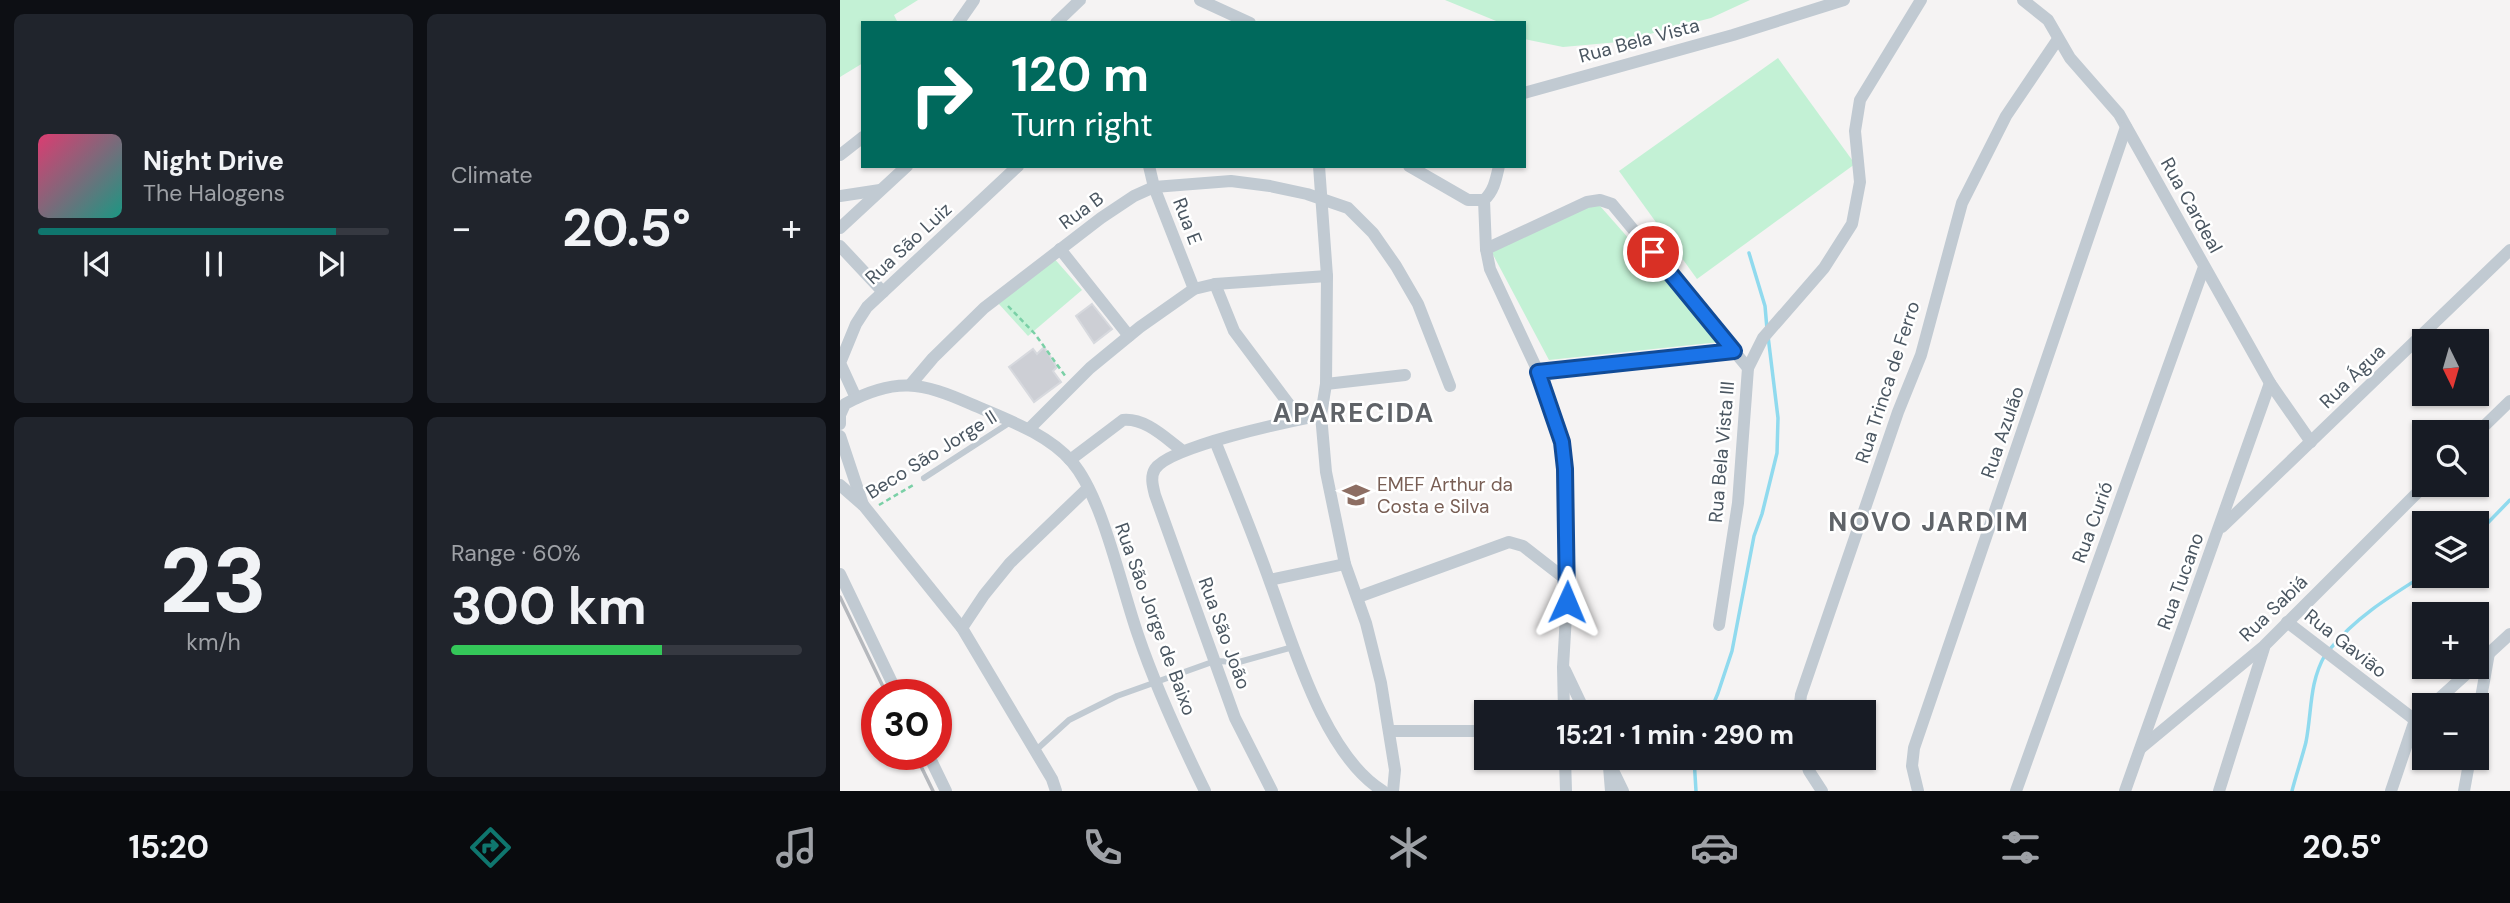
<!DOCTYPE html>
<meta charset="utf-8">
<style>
:root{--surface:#171b24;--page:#20242c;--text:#f1f3f6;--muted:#9ea1a6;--line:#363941;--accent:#0f766e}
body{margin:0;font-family:"DM Sans",sans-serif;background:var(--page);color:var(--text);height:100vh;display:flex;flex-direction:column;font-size:26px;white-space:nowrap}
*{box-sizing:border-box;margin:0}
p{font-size:23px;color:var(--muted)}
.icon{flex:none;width:38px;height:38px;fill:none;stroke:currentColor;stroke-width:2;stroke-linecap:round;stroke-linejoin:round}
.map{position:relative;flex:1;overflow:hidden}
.side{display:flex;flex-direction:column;gap:14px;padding:14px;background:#0d0f14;width:840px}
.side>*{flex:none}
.guide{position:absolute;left:21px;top:21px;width:665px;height:147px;border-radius:0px;box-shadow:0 2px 5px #0004;background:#00695c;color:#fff;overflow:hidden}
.needle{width:46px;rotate:175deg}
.buttons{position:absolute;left:1572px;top:329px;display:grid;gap:14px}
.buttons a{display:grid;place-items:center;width:77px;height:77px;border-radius:0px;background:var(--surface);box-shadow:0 2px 5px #0004;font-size:35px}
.speed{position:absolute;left:21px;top:679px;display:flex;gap:14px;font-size:35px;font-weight:700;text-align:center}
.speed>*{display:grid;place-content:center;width:91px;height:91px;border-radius:50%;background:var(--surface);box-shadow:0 2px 5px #0004;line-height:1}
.speed .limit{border:10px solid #d22;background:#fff;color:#111}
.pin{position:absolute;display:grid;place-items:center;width:60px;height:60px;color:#fff;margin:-30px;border:4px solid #fff;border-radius:50%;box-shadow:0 2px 7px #0007}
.me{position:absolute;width:77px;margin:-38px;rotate:1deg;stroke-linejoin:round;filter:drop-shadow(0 0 5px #0008)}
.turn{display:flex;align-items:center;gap:24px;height:147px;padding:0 35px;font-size:32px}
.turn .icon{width:91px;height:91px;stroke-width:2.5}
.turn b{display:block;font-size:49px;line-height:60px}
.big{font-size:52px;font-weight:700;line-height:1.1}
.side .card{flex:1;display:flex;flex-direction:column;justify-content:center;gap:10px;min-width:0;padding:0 24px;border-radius:10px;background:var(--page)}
.side .dial{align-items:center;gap:0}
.dial b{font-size:91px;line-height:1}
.song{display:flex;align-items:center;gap:21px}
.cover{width:84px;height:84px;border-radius:10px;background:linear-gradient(135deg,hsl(340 70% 55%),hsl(170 70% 35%))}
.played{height:7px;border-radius:4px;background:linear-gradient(90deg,var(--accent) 85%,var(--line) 85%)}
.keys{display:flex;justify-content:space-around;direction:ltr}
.heat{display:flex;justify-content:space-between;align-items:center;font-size:38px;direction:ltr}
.charge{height:10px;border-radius:5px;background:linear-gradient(90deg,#34c759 60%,var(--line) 0)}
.side .tiles{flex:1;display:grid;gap:14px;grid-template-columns:repeat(2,1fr)}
.trip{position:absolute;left:634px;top:700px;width:402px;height:70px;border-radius:0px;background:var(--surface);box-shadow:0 2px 5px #0004;font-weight:700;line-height:70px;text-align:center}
.tabs{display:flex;height:112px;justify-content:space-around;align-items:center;background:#090b0e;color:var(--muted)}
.tabs .icon{width:49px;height:49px}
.tabs .active{color:var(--accent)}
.tabs b{font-size:32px;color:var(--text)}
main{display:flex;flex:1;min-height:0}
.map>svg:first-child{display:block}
.green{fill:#c3f1d5}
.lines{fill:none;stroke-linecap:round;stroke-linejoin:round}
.stream{stroke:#90daee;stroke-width:3.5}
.building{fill:#cdcfd5;stroke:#d7d9de;stroke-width:2}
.path{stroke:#7ad0a6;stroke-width:2.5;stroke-dasharray:5 3.5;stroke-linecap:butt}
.service{stroke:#c1cad2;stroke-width:6}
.minor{stroke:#c1cad2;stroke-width:12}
.rail{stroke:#b5b8bd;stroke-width:3.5}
.route-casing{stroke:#114b97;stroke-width:18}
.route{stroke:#1a73e8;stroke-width:12}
.labels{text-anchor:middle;stroke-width:5;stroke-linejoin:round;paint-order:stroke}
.street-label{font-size:19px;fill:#4a5661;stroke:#fff}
.education-label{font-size:19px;fill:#785e54;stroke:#fff;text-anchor:start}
.district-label{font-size:26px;font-weight:bold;letter-spacing:2px;fill:#5f6368;stroke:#fff}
</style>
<main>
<section class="side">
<div class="tiles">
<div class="card">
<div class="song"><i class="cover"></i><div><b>Night Drive</b><p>The Halogens</p></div></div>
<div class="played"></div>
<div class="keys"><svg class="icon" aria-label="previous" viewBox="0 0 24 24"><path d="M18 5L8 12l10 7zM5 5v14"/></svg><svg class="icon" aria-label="pause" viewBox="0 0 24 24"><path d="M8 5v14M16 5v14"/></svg><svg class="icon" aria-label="next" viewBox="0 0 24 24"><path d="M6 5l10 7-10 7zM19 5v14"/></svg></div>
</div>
<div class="card"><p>Climate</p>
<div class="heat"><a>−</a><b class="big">20.5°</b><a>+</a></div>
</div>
<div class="card dial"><b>23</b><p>km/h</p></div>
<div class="card"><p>Range · 60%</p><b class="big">300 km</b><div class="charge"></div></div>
</div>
</section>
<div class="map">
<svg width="1670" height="791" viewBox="0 0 1670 791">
<rect width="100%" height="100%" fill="#f5f3f3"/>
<g class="green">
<path d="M0,0H78L54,15L58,23H23V63L0,77Z"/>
<path d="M605,0H910L871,18L779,42L723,47L684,39V23H661Z"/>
<path d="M938,58L1015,164L857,279L779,171Z"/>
<path d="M753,198L880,342L709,360L650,249Z"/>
<path d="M212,256L242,290L188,336L158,303Z"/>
</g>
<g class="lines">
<g class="stream">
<path d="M909,253L925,306L927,329"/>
<path d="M1636,535L1670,500"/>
<path d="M1490,649C1516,617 1549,597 1584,575"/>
<path d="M870,712L878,693L892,651L914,536L922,514L937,453L938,418L928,336"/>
<path d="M854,758L856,791"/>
<path d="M1452,791C1456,775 1462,758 1466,742C1472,711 1469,683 1485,655"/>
</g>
</g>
<g class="building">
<path d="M252,304L272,329L254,343L236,316Z"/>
<path d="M204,347L217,367L213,371L221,382L194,402L169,367L193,349L197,354Z"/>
</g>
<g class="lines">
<g class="path">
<path d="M168,306L195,334L226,377"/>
<path d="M39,505L75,484"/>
</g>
<g class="service">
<path d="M84,478L169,423"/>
<path d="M195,751L229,720L277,696L375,661L399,662L453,647"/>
</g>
<g class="minor">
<path d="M360,0L410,23"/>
<path d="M1183,0L1208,20L1230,58L1279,114L1430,383L1471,442"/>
<path d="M118,23L134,0"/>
<path d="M216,23L240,0"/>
<path d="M684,93L893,35L1004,0"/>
<path d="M0,155L23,137"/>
<path d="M309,166L314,187L354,289"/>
<path d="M479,166L487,276L486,384L481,415L486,472L505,564L526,623L541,683L555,770L553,791"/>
<path d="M569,166L628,200H644"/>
<path d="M659,166C656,179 654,191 644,200L646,249L650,269L702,380L722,442L725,469L728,581L723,667L724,712"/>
<path d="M0,196L40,190"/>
<path d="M0,228L67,166"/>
<path d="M0,246L43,292"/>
<path d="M220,249L289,336"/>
<path d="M646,249L747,202L760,200L772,204L908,368"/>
<path d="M375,284L394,331L460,419"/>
<path d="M698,372L894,351"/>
<path d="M71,384L93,358L144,308L261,218L294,196L314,187L391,181L430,186L467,194L508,208L533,233L556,266L578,304L610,386"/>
<path d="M486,384L565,375"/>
<path d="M16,398L0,363L16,324L27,307L178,166"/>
<path d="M0,424V415L5,404C55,377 82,382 131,404C165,419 207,433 232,462C263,498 281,587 298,635C316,688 340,740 365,791"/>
<path d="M189,429L250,368L300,327L354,289L375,284L487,276"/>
<path d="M1636,434L1670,401"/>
<path d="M0,436L23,505"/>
<path d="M375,441C394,488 413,534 430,582C453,644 484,755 543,791"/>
<path d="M230,460L283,420C306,418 325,438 343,451"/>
<path d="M0,485L24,506L122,628L212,779L216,791"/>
<path d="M1382,527L1670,250"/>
<path d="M0,574L58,695"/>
<path d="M430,580L505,564"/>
<path d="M518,597L669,542L683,546L728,581"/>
<path d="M1447,622L1575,720"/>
<path d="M879,625L898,503L908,368L923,338L984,268L1012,224L1020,182L1015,131L1020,100L1081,0"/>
<path d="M122,628L144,595L170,563L248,488"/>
<path d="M1645,657L1670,634"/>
<path d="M725,670L745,712"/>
<path d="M1592,705L1634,667"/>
<path d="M959,712L961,695L1058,412L1081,355L1122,203L1166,116L1218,39"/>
<path d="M1636,726L1649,653"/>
<path d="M550,731H646"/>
<path d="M1301,748L1424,646L1585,485"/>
<path d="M88,754L106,791"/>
<path d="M725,758L726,791"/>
<path d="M767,758L783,791"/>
<path d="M965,758L969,771L982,791"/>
<path d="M769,767L771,791"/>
<path d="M432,791L395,718L315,495C313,487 310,477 315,469C330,446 451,421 481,415"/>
<path d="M1078,791L1072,766L1074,748L1286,127"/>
<path d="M1176,791L1364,267"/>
<path d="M1285,791L1430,383"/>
<path d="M1379,791L1424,648"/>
<path d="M1551,791L1575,720L1584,712"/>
<path d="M1624,791L1630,758"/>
</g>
<g class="rail">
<path d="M0,597L47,695"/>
<path d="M75,754L93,791"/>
</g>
</g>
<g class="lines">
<g class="route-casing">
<path id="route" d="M727,602L725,469L722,442L698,372L894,351L813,252"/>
</g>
<use href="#route" class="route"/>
</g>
<defs>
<g id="school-bare" transform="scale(2.1)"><path d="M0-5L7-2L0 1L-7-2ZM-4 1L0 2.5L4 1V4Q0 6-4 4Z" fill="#8d6e63" stroke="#fff" stroke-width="2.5" paint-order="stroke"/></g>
</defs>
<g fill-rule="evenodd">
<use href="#school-bare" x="516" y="495"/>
</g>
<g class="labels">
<g class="street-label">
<text transform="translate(799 40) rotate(-15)" y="7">Rua Bela Vista</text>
<text transform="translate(1352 205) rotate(61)" y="7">Rua Cardeal</text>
<text transform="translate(241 210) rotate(-36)" y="7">Rua B</text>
<text transform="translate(348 221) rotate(69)" y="7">Rua E</text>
<text transform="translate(68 243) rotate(-43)" y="7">Rua São Luiz</text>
<text transform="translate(1512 376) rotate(-44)" y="7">Rua Água</text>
<text transform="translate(1047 382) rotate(-72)" y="7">Rua Trinca de Ferro</text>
<text transform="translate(1162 432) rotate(-71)" y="7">Rua Azulão</text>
<text transform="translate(881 452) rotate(-85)" y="7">Rua Bela Vista III</text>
<text transform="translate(91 454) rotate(-32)" y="7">Beco São Jorge II</text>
<text transform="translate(1252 522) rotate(-70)" y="7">Rua Curió</text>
<text transform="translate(1340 581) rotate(-70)" y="7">Rua Tucano</text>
<text transform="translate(1433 608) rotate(-44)" y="7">Rua Sabiá</text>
<text transform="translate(316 619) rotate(70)" y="7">Rua São Jorge de Baixo</text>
<text transform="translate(385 633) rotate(70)" y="7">Rua São João</text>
<text transform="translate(1506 643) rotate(38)" y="7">Rua Gavião</text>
</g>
<g class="education-label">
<text x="537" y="491">EMEF Arthur da<tspan x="537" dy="22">Costa e Silva</tspan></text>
</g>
<g class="district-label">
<text x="514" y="422">APARECIDA</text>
<text x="1089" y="531">NOVO JARDIM</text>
</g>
</g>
</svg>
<div class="buttons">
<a><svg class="needle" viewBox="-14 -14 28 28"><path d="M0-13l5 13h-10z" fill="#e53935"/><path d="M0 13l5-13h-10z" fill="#9ea1a6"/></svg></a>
<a><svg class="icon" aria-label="search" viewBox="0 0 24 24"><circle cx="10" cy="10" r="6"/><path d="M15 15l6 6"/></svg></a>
<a><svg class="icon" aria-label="layers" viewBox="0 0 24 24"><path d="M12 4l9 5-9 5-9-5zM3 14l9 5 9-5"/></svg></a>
<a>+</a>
<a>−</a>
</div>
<div class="speed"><div class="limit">30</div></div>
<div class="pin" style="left:813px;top:252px;background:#d93025"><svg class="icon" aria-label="arrive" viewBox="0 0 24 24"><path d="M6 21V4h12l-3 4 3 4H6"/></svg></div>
<svg class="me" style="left:727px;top:602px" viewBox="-20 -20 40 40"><path d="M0-17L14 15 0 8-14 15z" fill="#1a73e8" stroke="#fff" stroke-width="4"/></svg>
<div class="trip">15:21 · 1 min · 290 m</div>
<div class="guide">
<div class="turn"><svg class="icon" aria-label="right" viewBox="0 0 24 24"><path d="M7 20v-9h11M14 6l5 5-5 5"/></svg><div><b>120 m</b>Turn right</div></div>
</div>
</div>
</main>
<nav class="tabs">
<b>15:20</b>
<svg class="icon active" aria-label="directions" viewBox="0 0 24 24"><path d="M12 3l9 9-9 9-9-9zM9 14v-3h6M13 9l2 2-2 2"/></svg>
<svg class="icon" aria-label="music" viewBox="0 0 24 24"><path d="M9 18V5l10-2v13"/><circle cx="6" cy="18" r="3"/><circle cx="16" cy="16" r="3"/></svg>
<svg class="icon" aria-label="phone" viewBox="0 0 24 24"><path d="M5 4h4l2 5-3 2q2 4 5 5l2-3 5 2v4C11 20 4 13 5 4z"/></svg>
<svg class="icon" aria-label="climate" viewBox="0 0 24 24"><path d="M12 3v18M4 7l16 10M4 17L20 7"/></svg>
<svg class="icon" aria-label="car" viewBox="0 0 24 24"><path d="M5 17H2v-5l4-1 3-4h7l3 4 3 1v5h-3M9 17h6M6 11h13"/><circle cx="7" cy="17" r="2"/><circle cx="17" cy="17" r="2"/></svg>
<svg class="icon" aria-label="filters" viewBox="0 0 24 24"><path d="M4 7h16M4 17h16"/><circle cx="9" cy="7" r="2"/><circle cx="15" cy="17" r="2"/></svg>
<b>20.5°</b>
</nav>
